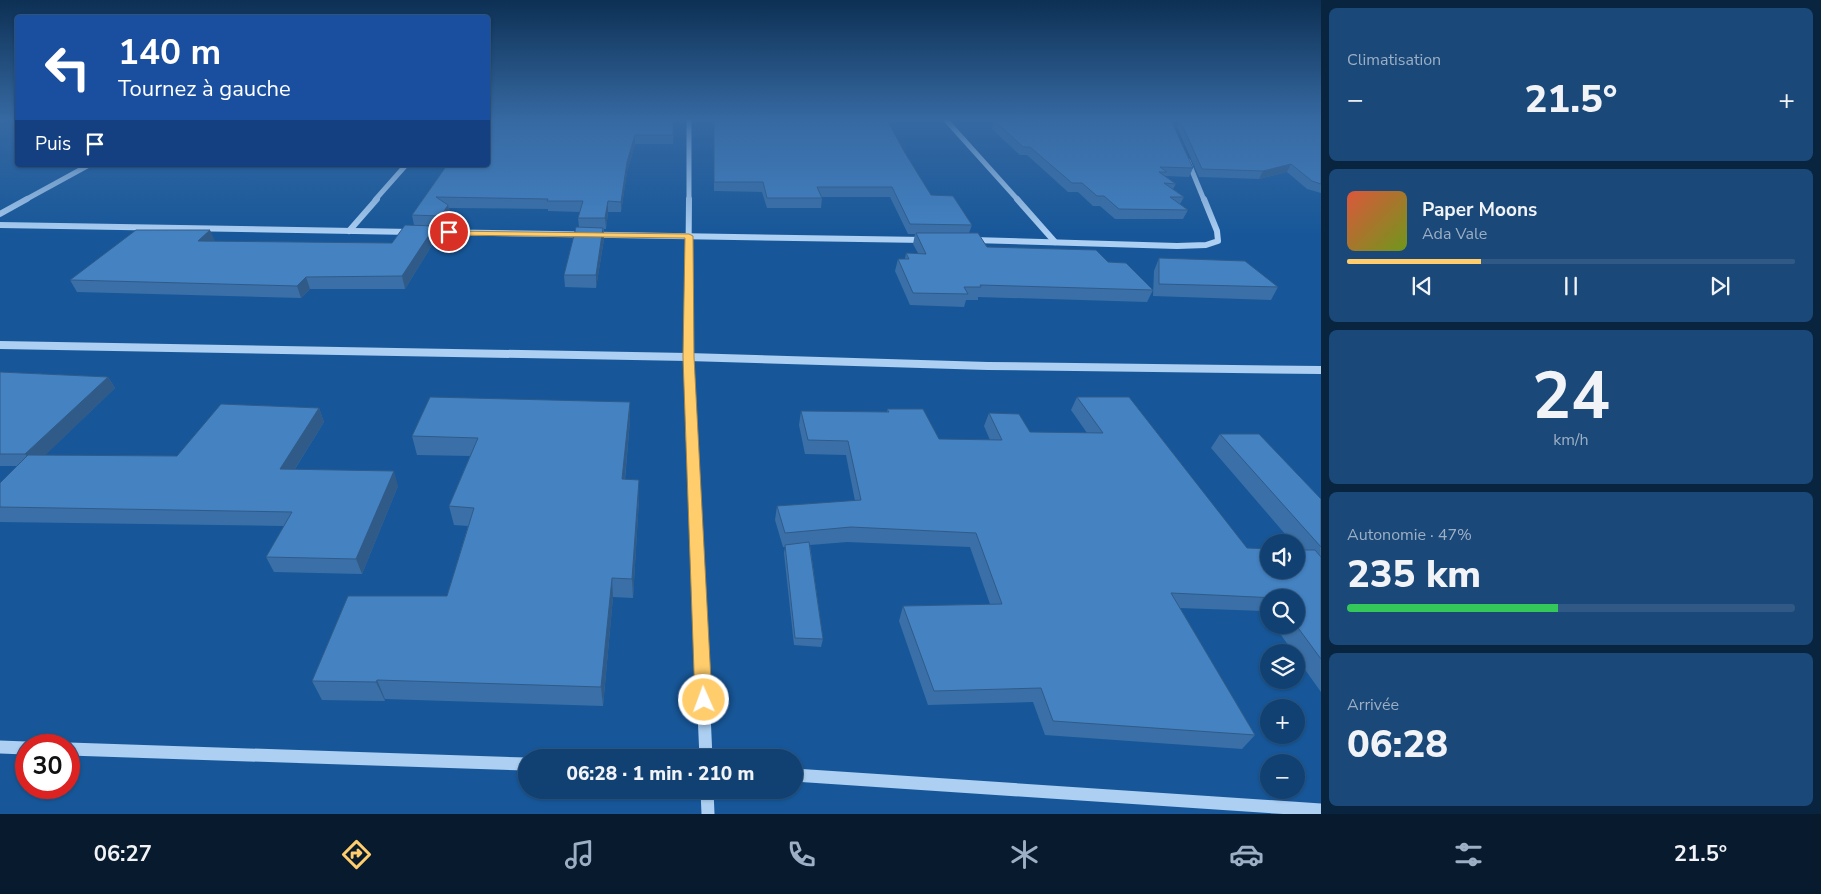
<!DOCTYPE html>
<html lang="fr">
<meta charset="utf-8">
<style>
:root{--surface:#114173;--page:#1a4878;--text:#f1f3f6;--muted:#9cafc4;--line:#305a85;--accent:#ffcd6c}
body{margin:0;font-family:"Nunito Sans",sans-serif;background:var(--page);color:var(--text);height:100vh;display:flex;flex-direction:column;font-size:19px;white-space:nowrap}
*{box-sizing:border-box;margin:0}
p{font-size:16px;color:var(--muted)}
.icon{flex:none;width:28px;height:28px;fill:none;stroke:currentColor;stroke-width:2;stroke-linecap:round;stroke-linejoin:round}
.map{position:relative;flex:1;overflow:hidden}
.sheet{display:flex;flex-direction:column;gap:8px;padding:8px;background:#09243f;width:500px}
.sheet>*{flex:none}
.banner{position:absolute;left:15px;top:15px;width:475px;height:152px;border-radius:5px;box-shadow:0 1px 4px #0004,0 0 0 1px var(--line);background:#1a4fa0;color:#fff;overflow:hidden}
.controls{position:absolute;left:1260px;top:534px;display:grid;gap:10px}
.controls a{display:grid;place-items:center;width:45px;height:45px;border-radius:50%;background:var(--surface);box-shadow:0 1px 4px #0004,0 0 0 1px var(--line);font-size:25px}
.speed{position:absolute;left:15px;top:734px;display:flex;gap:10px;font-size:25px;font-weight:700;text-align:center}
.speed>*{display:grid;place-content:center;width:65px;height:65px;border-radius:50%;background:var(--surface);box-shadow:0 1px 4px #0004,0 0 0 1px var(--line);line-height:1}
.speed .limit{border:8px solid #d22;background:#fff;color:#111}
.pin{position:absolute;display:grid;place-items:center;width:42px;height:42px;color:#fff;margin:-21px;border:2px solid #fff;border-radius:50%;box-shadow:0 1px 5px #0007}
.me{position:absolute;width:55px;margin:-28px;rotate:358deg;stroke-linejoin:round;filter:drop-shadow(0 0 4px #0008)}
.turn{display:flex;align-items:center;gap:18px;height:105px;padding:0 20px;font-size:22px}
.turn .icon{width:65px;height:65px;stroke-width:2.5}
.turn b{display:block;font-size:35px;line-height:42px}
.then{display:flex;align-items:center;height:48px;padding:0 20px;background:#0003;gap:10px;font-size:19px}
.big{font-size:38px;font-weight:800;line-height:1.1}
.sheet .tile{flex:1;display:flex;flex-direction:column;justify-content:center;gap:8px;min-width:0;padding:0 18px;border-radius:8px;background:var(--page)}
.sheet .dial{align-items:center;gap:0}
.dial b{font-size:65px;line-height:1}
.song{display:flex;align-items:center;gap:15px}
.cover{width:60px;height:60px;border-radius:8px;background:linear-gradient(135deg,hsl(10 70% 55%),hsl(80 70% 35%))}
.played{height:5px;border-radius:2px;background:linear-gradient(90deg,var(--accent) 30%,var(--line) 30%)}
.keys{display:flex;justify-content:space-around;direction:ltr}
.heat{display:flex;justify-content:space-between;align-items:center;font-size:28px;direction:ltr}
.charge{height:8px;border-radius:4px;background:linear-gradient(90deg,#34c759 47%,var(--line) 0)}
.trip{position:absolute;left:518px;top:749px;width:285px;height:50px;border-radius:25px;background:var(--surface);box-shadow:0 1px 4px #0004,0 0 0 1px var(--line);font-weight:800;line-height:50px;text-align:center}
.tabs{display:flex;height:80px;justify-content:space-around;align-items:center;background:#071a2e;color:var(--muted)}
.tabs .icon{width:35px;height:35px}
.tabs .active{color:var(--accent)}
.tabs b{font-size:22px;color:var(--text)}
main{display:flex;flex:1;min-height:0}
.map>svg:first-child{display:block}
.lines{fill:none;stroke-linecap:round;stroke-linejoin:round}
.minor-far4{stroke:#accff2;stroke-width:5}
.minor-far3{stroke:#accff2;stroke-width:6}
.minor-far2{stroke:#accff2;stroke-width:8}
.minor-far1{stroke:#accff2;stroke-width:11}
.minor{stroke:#accff2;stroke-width:13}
.wall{fill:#3a70a7}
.shaded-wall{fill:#305b88}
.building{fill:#4482c2;stroke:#305b88}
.route{fill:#ffcd6c;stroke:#a68546}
</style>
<main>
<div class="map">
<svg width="1321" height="814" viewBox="0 0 1321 814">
<rect width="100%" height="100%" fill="#175799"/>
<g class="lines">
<g class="minor-far4">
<path d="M946,120L1018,200"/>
<path d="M1188,161L1204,200"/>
<path d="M25,200L89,165"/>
<path d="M375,200L406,165"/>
<path d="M689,200V120"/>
</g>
<g class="minor-far3">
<path d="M1017,199L1055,242"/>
<path d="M0,214L27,199"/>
<path d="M0,225L412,232"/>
<path d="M349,231L377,199"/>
<path d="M425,232L925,240"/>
<path d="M973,240L1177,246L1206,245L1218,241L1217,231L1204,199"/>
<path d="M688,303L689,199"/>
</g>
<g class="minor-far2">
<path d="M688,301V357L691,433"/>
<path d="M0,345L688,357L988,366L1321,370"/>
</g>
<path class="minor-far1" d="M691,432L699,601"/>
<g class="minor">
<path d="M699,600L706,758"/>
<path d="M0,747L26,748"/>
<path d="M69,749L526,764"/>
<path d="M794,775L1321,810"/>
<path d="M707,790L708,814"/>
</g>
</g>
<g class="wall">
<path d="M674,120L673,144H635L627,172L621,212H608L606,229H604V239L596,288L565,287L564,275L579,227L578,218L580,212L548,211V209L449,208L450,216L444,227H435L437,237L405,289H310L301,298L77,292L70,280L392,243L414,225L412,215L447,165Z"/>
<path d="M714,120L905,153L931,195L972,225L969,233L987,247L1108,262L1153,290L1147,302L978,297V300H966L964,307L910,305L895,271L898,259H905L906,253H918L913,244L915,234H908L890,197H822V198L821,208H767L762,192L714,191Z"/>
<path d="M1026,120H1171L1193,168L1189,177L1165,176L1176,184L1173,189L1184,197L1180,204L1188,210L1183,219H1115L1100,206H1093L1078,192H1068L1027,155H1020L992,129L995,121H1025Z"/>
<path d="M1180,120L1192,122L1191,120H1321V193L1307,189L1287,172L1259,179L1199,177L1177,127Z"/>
<path d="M1159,258L1278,287L1271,300L1153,296L1154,271Z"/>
<path d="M0,372L108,377L115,388L45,455L177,456L319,408L324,422L295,469L398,486L362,574L274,572L266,557L284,526L0,522V483L17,466H0Z"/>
<path d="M1077,397L1247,548L1298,550L1296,547V542H1292L1211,448L1220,434L1321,499V692L1296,657V652H1293L1274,625H1296V598H1269V617L1264,611L1180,608L1255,735L1242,749L1045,735L1033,702L928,705L899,621L903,606L990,604L970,547L847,542L810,545L823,639L821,647L794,645L784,553L785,547H783L775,520L777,506L855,501L846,455L805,454L799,425L801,411L887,412V409L939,439L990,440L984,426L989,413L1030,432L1087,433L1071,410Z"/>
<path d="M630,402V420L625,480L639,499L633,598L613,597L603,706L385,699V701L322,700L312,681L447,596L468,526L454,525L449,506L470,456L417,455L412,436Z"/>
</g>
<g class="shaded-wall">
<path d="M635,135V144L627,172L621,212V202L627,162Z"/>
<path d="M1291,164L1287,172L1259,179L1263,171Z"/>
<path d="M608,201V212L606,229L605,218Z"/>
<path d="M448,205L450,216L444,227L441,216Z"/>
<path d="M435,226L437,237L405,289L402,276Z"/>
<path d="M603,228L604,239L596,288V275Z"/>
<path d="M210,230L215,241H198Z"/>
<path d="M306,277L310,289L301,298L297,286Z"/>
<path d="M108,377L115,388L34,466L25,454Z"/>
<path d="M630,402V420L623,498L622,479Z"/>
<path d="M319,408L324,422L286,483L280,469Z"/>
<path d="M394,471L398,486L362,574L356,559Z"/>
<path d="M639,480V499L633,598L632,579Z"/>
<path d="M612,578L613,597L603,706L601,687Z"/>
<path d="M377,680L385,699V701L376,682Z"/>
</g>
<g class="building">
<path d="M488,120H673V135H635L627,162L621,202L608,201L605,218H578L583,201H547L548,199L436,197L448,205L441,216L412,215L447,165H488Z"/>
<path d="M714,120H887L905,153L931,195L953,196L972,225L910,224L892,187H817L822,198H767L763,182H714Z"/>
<path d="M1031,120H1171L1193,168L1160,167L1167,172H1159L1176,184L1164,183L1184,197H1170L1188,210L1119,209L1104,196H1097L1082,183H1072L1030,147H1023L995,121H1033Z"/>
<path d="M1180,120L1198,123L1197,120H1321V184L1312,181L1291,164L1263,171L1202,169Z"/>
<path d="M405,225L435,226L402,276L306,277L297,286L70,280L136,230H210L198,241L392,243Z"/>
<path d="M576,227L603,228L596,275H564Z"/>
<path d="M916,233H978L987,247L1096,250L1108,262L1126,263L1153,290L980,285L981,287H964L968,294L913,293L898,259H909L906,253L926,254Z"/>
<path d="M1159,258L1245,261L1278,287L1159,284Z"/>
<path d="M0,372L108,377L25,454H0Z"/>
<path d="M430,397L630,402L622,479L639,480L632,579L612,578L601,687L377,680L376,682L312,681L348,596H447L474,508L449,506L478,438L412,436Z"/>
<path d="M1077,397H1129L1247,548L1269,549V570H1296V550H1315L1321,557V659L1296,625V598H1276L1171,593L1255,735L1053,721L1041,688L934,691L903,606L1002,604L976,533L851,527L785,533L777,506L861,500L848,441L808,440L801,411L889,412L887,409H923L939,439L1002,440L989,413L1019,414L1030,432L1103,433Z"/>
<path d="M221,404L319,408L280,469L394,471L356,559L266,557L292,512L0,507V483L28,455L177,456Z"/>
<path d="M1220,434H1259L1321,499V547Z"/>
<path d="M809,542L823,639L795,638L785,545Z"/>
</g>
<linearGradient id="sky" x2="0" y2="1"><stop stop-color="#0d3054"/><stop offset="0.51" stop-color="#3669a2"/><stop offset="1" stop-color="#3669a2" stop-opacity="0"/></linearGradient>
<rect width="1321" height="234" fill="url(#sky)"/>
<path class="route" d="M446,231L689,234L693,236L694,357L712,700L710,706L704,708L698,706L695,700L683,357L685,238L449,235L445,232Z"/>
</svg>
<div class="controls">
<a><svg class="icon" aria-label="sound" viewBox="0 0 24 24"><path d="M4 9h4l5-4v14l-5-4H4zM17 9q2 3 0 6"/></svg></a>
<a><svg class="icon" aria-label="search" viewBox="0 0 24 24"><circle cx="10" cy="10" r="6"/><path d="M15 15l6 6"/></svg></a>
<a><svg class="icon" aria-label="layers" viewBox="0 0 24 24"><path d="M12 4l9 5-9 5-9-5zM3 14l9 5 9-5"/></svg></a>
<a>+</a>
<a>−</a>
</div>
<div class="speed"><div class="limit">30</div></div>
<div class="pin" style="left:449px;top:232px;background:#d93025"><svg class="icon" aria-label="arrive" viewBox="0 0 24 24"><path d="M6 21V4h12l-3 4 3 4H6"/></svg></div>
<svg class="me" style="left:704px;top:700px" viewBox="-20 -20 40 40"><circle r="17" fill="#ffcd6c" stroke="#fff" stroke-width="3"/><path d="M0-11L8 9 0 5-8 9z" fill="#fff"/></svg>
<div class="trip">06:28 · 1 min · 210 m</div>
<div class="banner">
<div class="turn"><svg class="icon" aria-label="left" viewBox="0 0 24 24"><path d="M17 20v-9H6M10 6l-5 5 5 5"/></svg><div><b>140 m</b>Tournez à gauche</div></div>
<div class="then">Puis<svg class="icon" aria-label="arrive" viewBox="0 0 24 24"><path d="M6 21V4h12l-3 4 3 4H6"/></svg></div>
</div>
</div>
<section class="sheet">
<div class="tile"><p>Climatisation</p>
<div class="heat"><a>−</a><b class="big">21.5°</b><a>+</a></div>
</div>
<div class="tile">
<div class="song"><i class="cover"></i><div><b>Paper Moons</b><p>Ada Vale</p></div></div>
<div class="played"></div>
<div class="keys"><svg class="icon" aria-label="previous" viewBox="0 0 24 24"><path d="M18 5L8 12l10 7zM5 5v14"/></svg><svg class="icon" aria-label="pause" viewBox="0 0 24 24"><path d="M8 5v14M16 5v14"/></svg><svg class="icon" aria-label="next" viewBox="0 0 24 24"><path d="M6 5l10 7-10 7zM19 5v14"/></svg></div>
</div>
<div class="tile dial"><b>24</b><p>km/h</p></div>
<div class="tile"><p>Autonomie · 47%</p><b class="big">235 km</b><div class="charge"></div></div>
<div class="tile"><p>Arrivée</p><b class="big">06:28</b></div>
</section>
</main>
<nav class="tabs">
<b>06:27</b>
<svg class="icon active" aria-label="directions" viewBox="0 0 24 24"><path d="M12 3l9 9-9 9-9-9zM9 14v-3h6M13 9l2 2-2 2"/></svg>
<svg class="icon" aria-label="music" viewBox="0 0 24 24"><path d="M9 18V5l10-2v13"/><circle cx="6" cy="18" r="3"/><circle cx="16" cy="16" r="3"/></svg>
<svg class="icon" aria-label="phone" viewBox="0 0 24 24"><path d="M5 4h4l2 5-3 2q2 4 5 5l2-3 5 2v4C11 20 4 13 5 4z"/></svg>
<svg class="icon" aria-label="climate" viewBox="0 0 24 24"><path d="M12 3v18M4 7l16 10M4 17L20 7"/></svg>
<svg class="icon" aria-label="car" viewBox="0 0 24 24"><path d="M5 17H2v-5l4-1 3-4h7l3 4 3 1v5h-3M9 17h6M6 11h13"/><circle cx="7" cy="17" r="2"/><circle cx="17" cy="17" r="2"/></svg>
<svg class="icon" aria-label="filters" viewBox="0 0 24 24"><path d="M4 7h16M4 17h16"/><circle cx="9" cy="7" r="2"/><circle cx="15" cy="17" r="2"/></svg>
<b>21.5°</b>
</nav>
